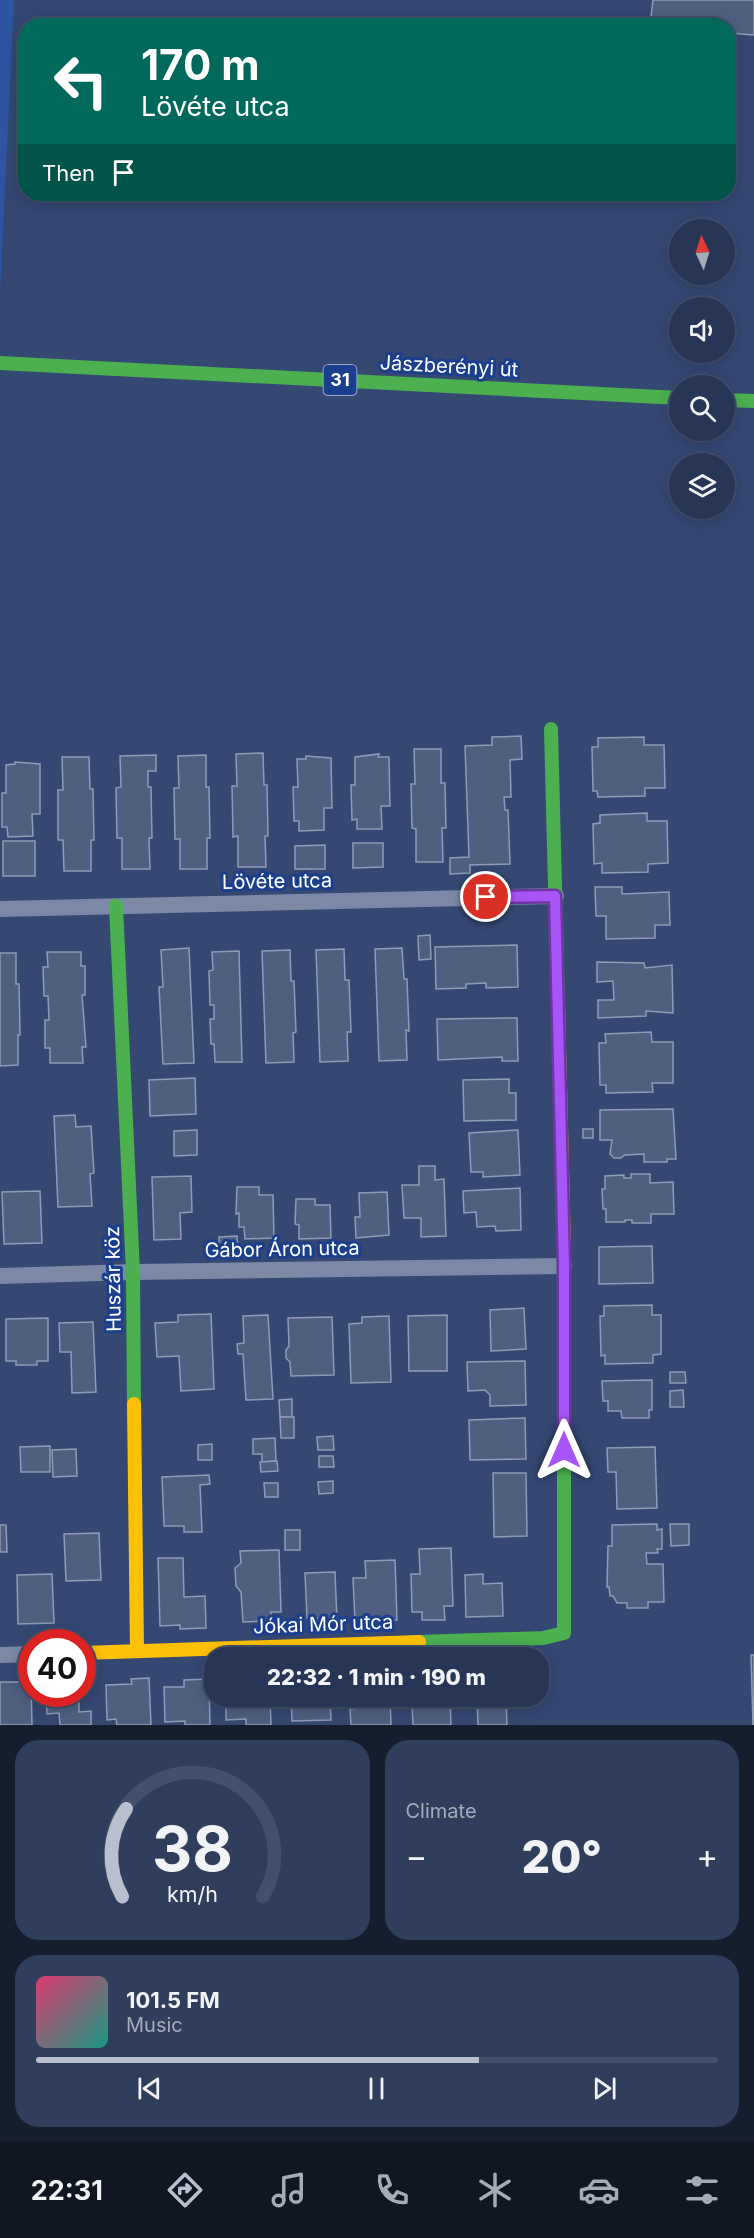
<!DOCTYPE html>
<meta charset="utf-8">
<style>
:root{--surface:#273656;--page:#2f3e5c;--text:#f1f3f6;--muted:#a4abb9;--line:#43506c;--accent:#b8bfce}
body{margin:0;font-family:Inter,sans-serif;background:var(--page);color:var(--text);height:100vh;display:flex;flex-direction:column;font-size:22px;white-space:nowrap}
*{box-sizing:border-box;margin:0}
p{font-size:20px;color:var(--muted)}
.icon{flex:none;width:33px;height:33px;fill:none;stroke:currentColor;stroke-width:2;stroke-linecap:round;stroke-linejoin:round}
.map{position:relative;height:1725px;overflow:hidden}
.sheet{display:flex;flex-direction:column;gap:15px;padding:15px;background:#151e2f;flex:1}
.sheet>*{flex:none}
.hud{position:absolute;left:18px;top:18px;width:718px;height:183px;border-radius:24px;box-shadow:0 3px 15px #0003,0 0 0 2px var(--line);background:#00695c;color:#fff;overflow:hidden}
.needle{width:39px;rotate:356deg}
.fabs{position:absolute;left:669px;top:219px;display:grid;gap:12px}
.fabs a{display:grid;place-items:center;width:66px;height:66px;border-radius:50%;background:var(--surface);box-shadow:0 3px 15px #0003,0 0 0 2px var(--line);font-size:30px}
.speed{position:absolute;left:18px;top:1629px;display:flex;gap:12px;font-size:30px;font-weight:700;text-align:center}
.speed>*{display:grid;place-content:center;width:78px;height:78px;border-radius:50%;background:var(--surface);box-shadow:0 3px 15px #0003,0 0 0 2px var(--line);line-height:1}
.speed .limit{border:9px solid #d22;background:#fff;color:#111}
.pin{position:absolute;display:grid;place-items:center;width:51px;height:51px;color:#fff;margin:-26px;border:3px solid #fff;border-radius:50%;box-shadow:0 2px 6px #0007}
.me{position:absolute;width:66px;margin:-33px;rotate:0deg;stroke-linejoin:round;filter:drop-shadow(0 0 4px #0008)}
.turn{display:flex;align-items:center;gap:21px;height:126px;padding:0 24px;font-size:27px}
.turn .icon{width:78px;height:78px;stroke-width:2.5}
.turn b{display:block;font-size:42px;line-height:51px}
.then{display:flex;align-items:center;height:57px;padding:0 24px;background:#0003;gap:12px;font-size:22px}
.big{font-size:45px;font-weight:800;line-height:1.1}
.sheet .widget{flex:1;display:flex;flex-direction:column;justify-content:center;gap:9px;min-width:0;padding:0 21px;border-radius:24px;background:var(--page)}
.sheet .dial{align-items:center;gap:0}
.dial svg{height:156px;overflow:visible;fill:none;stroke:var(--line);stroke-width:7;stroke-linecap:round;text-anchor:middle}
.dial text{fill:var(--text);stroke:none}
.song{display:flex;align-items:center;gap:18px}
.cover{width:72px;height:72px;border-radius:9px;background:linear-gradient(135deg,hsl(340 70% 55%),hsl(170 70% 35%))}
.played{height:6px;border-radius:3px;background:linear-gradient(90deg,var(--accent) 65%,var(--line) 65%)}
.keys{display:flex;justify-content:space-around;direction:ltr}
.heat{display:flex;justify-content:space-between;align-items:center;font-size:33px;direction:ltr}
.sheet .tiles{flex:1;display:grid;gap:15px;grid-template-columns:1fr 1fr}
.widget:last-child{grid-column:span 2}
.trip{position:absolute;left:204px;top:1647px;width:345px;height:60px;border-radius:24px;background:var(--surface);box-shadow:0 3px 15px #0003,0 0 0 2px var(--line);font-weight:800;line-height:60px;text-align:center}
.menu{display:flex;height:96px;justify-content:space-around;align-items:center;background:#101622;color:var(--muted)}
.menu .icon{width:42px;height:42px}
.menu .current{color:var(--accent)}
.menu b{font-size:27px;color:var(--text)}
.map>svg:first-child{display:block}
.green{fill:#2e55a2}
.building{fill:#4e5f80;stroke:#8f9cb5;stroke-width:1.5}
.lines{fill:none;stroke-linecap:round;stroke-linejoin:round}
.street{stroke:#7b89a6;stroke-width:16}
.fast{stroke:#4caf50;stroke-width:14}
.slow{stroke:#ffc107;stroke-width:14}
.route-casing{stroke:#6d37a1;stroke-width:15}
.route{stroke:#a855f7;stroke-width:10}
.labels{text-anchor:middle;stroke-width:6;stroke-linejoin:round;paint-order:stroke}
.shield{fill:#1a3f8c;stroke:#bac5dc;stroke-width:1.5}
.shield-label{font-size:18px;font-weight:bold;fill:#fff}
.street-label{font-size:20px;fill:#fff;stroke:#1a3f8c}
</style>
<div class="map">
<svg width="754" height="1725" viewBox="0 0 754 1725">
<rect width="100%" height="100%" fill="#344872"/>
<path class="green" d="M0,0H14L0,293Z"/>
<g class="building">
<path d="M653,0H754V35L729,33V26L650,25Z"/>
<path d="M521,736L522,759L510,760L511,797H504L505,810H508L510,864L470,865V873L450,874V858L469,857L465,746L492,745V737Z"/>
<path d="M644,737V745H664L665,788H645V796L598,797L597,791H593L592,747H598V738Z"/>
<path d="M414,749H441V783H445L446,828H442L443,862H416V829L412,828L411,784H415Z"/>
<path d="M263,753L264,785H267L268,836H265L266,867H238V836L233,837L232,786H237L236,754Z"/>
<path d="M379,754L378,757H389L390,806H381L382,829H357V819L352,820L351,785H355V757Z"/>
<path d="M156,755V771H148V787H151L152,838H149L150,869H122V838H117L116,788L121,787L120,756Z"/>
<path d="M206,755V787H209L210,838H207V869H180V839H175L174,788H179L178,756Z"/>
<path d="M306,756L331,758L332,808H324V830L299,831V821H294L293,787H298L297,759H306Z"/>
<path d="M62,757H89L90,789H93L94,840H91V871H64L63,840H58V790H63Z"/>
<path d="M15,762L40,764V814H32L33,836L8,837L7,827H2V793H6V765L15,764Z"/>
<path d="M647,813V821H667L668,863L648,864V872L602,873V863L594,864L593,824L600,823V815Z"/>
<rect x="3" y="841" width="32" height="35"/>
<path d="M353,843H383V867L353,868Z"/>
<path d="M325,845V869H295V846Z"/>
<path d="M595,887H622V894L669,892L670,925H655V938L606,939V916H596Z"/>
<path d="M430,935L431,959L419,960L418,936Z"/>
<path d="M517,945L518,987L486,988V983L466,984V988L436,989L435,947Z"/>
<path d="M189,948L194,1063L163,1064L159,987H163L161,950Z"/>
<path d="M402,948L404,979H407L409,1031L406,1030L407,1060L379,1061L375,949Z"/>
<path d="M344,949L345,980H349L351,1032H347L348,1061L320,1062L316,950Z"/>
<path d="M290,950L291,981H294L296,1032L293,1033L294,1062L266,1063L262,951Z"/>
<path d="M239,951L242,1062H215L214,1044H211L210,1019H214V1005H210L209,971L213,970L212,952Z"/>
<path d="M47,952H81V966H85V995H82L86,1047H82L83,1063H50V1048H45V1020H49L48,996H44L43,967H48Z"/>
<path d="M0,953H16V984H19L20,1035H18V1065L0,1066Z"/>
<path d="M597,962L644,963L645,968L672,965L673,1013L646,1011V1016L598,1018V1000H614L613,981L597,982Z"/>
<path d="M517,1018L518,1061H502V1057L438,1060L437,1019Z"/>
<path d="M651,1032L652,1042H673V1083H652L653,1092L606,1093V1085H600L599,1043H606L605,1034Z"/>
<path d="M195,1078L196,1114L150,1116L149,1080Z"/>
<path d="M509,1079V1093H516V1120L464,1121L463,1080Z"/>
<path d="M673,1109L676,1159H667V1162H644V1154L625,1155L621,1158H614L610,1154L612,1140H600V1110Z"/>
<path d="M75,1115L76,1127L91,1126L94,1173L90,1174L92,1206L58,1207L54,1116Z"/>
<rect x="583" y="1129" width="10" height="9"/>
<path d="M197,1130V1155L174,1156V1131Z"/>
<path d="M518,1130L520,1175L483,1177V1172H471L469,1133Z"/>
<path d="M419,1166H435V1180L444,1179L446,1236L421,1237V1218H404L402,1185H419Z"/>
<path d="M631,1174H650V1183L673,1182L674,1214H651V1223H632V1220H625V1222H606V1209H603L602,1189H605V1176L624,1175V1178H631Z"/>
<path d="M191,1176L192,1212L180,1213L181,1239L154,1240L152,1177Z"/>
<path d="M237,1187H259V1195H273L274,1238L245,1239L244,1227H239V1213L236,1214Z"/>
<path d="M520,1188L521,1230L496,1231L495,1226L477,1227L476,1212L464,1213L463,1191Z"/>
<path d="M40,1191L42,1243L4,1244L2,1192Z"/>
<path d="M387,1192L389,1235L356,1238L355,1217H360L359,1193Z"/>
<path d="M296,1199H315V1205H330L331,1238L299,1239V1225L295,1224Z"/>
<path d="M237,1236L238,1253H219V1237Z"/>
<path d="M652,1246L653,1283L599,1284V1247Z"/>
<path d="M652,1305V1315H661V1354L653,1355V1363L605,1364V1355L601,1356L600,1316H604V1306Z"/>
<path d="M524,1308L526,1349L491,1351L490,1310Z"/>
<path d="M211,1314L214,1389L181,1391L179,1356L157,1357L155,1323L178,1322V1315Z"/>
<path d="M268,1315L273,1399L246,1400L243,1354H238L237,1344L244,1343L243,1316Z"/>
<path d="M447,1315V1371H409L408,1316Z"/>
<path d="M389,1316L391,1382L351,1383L349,1324L362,1323V1317Z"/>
<path d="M332,1317L334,1375L291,1376L290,1362L286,1358V1350L289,1346L288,1318Z"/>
<path d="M48,1318V1361H37V1365H16V1361H6V1319Z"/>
<path d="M93,1322L96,1392L72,1393L71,1352H60L59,1323Z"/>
<path d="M525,1361L526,1405L490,1406V1395L485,1390L468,1391L467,1362Z"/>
<path d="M670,1372H685L686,1383H670Z"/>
<path d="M652,1380V1410H649V1418H622L621,1411H608V1401H603L602,1381Z"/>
<path d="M683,1390L684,1407H670V1391Z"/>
<path d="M292,1399V1417H280L279,1400Z"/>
<path d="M280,1417H294V1438H281Z"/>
<path d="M525,1418L526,1459L470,1460L469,1420Z"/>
<path d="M333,1436L334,1450H318L317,1437Z"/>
<path d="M275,1438L276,1461L262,1462V1454H253V1439Z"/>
<path d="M212,1444V1460H198V1445Z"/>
<path d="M50,1446V1472H21L20,1447Z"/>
<path d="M655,1447L657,1508L617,1509L616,1472H608L607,1448Z"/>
<path d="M76,1449L77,1476L53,1477L52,1450Z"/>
<path d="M319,1456H333L334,1467H319Z"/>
<path d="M277,1461L278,1471L261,1472L260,1462Z"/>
<path d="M493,1473H526L527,1536L494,1537Z"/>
<path d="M209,1475L210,1484L200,1485L202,1532H184V1526H164L162,1477Z"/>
<path d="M333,1481V1493L319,1494L318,1482Z"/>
<path d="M264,1483H278V1497H265Z"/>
<path d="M657,1524V1530L662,1529V1549H657L658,1553H646L647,1564H663L664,1602H648V1608H627V1603H617L613,1596H610L609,1587H607L608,1546H612V1525Z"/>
<path d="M670,1524H689V1545L671,1546Z"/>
<path d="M0,1525H6L7,1552H0Z"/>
<rect x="285" y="1530" width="15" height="20"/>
<path d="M99,1533L101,1580L66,1581L64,1534Z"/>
<path d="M451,1548L453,1606H444L445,1620H422V1612H412L411,1574H420L419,1549Z"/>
<path d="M279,1550L281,1612H271V1621L243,1622L241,1592L236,1586L235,1568L241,1563L240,1551Z"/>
<path d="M158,1558H183L184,1597L205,1596L206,1628L180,1629V1625L160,1626Z"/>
<path d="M395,1560L397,1620L355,1621L353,1578H366L365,1561Z"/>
<path d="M335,1572L337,1621H317V1618H307L305,1573Z"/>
<path d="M52,1574L54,1623L18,1624L17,1575Z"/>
<path d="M483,1574V1584L502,1583L503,1616L466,1617L465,1575Z"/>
<path d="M751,1655H754V1725H753Z"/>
<path d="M149,1678L151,1725H117L116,1719L107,1720L106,1685L132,1684L131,1679Z"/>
<path d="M209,1679L210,1725H185V1721L165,1722L164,1687H184V1680Z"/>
<path d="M0,1682H31L32,1725H0Z"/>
<path d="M46,1694H79V1712L91,1711V1725H60L59,1713L47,1714Z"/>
<path d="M226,1696H270L271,1725H246V1719L226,1720Z"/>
<path d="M291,1696H330L331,1720L292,1721Z"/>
<path d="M358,1696H390L391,1725H351L350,1709L358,1708Z"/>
<path d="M418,1696H450L451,1725H413L412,1706H418Z"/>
<path d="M477,1696H506L507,1725H478Z"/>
</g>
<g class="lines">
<g class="street">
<path d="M0,909L556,896"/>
<path d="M0,1276L133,1272L564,1266"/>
<path d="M0,1655L32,1654"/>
</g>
<g class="fast">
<path d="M0,363L680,398"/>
<path d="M724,400L754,401"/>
<path d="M551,729L558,1004"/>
<path d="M116,906L133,1272L134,1404"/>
<path d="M419,1642L543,1638L564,1633V1248"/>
</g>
<g class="slow">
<path d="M558,1004L564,1248"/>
<path d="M134,1404L137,1651"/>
<path d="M82,1653L419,1642"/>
</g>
</g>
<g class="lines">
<g class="route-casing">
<path id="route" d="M486,897L555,896L564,1266V1450"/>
</g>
<use href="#route" class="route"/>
</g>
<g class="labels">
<rect class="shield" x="323.5" y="365" width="33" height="30" rx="4.5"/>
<g class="shield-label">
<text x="340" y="386">31</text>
</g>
<g class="street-label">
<text transform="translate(449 366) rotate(3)" y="7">Jászberényi út</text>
<text transform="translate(277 881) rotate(-1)" y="7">Lövéte utca</text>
<text transform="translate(282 1249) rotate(-1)" y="7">Gábor Áron utca</text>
<text transform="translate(113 1279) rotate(-91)" y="7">Huszár köz</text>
<text transform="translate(323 1624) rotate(-2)" y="7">Jókai Mór utca</text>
</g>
</g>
</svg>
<div class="fabs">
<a><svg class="needle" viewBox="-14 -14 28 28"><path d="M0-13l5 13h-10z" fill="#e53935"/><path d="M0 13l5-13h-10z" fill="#a4abb9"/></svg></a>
<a><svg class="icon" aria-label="sound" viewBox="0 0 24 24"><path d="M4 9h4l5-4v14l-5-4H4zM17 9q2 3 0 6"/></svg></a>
<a><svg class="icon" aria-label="search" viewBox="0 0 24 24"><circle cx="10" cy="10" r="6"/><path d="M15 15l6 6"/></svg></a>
<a><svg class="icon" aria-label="layers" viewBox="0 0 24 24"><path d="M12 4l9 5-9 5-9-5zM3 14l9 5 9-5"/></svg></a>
</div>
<div class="speed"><div class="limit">40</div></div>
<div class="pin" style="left:486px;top:897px;background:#d93025"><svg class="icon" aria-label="arrive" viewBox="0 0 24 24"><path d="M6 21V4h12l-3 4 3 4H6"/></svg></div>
<svg class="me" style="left:564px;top:1450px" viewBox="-20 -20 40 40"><path d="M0-17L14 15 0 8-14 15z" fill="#a855f7" stroke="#fff" stroke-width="4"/></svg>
<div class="trip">22:32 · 1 min · 190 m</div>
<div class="hud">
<div class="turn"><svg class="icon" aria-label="left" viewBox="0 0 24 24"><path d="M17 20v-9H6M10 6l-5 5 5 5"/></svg><div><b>170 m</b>Lövéte utca</div></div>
<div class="then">Then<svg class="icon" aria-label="arrive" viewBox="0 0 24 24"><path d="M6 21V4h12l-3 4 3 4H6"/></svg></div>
</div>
</div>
<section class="sheet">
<div class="tiles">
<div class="widget dial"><svg viewBox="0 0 100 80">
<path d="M14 69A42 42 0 1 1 86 69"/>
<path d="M14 69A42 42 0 0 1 16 24" stroke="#b8bfce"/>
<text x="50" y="56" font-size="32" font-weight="700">38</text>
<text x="50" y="72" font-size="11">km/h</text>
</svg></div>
<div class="widget"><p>Climate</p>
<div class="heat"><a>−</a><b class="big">20°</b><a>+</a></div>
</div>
<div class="widget">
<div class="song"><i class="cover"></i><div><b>101.5 FM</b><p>Music</p></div></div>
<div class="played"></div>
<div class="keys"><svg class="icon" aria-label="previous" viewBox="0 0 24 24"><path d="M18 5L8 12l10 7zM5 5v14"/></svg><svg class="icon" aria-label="pause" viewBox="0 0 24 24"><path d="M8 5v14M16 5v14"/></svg><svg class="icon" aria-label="next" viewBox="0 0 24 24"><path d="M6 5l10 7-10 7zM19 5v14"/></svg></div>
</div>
</div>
</section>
<nav class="menu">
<b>22:31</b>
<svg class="icon current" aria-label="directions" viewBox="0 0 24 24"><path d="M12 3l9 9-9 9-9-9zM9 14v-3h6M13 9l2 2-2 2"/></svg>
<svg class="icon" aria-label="music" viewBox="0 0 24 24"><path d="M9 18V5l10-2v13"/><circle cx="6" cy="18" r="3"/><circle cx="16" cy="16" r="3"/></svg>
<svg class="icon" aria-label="phone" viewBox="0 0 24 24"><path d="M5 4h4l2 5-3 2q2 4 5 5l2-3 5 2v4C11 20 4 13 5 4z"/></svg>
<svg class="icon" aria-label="climate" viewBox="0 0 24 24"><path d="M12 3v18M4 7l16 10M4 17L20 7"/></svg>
<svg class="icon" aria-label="car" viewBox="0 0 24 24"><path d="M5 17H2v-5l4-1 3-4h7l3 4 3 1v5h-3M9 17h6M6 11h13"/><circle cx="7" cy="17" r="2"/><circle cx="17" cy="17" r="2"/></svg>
<svg class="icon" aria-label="filters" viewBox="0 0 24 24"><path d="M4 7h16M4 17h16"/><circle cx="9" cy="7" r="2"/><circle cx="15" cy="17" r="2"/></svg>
</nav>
